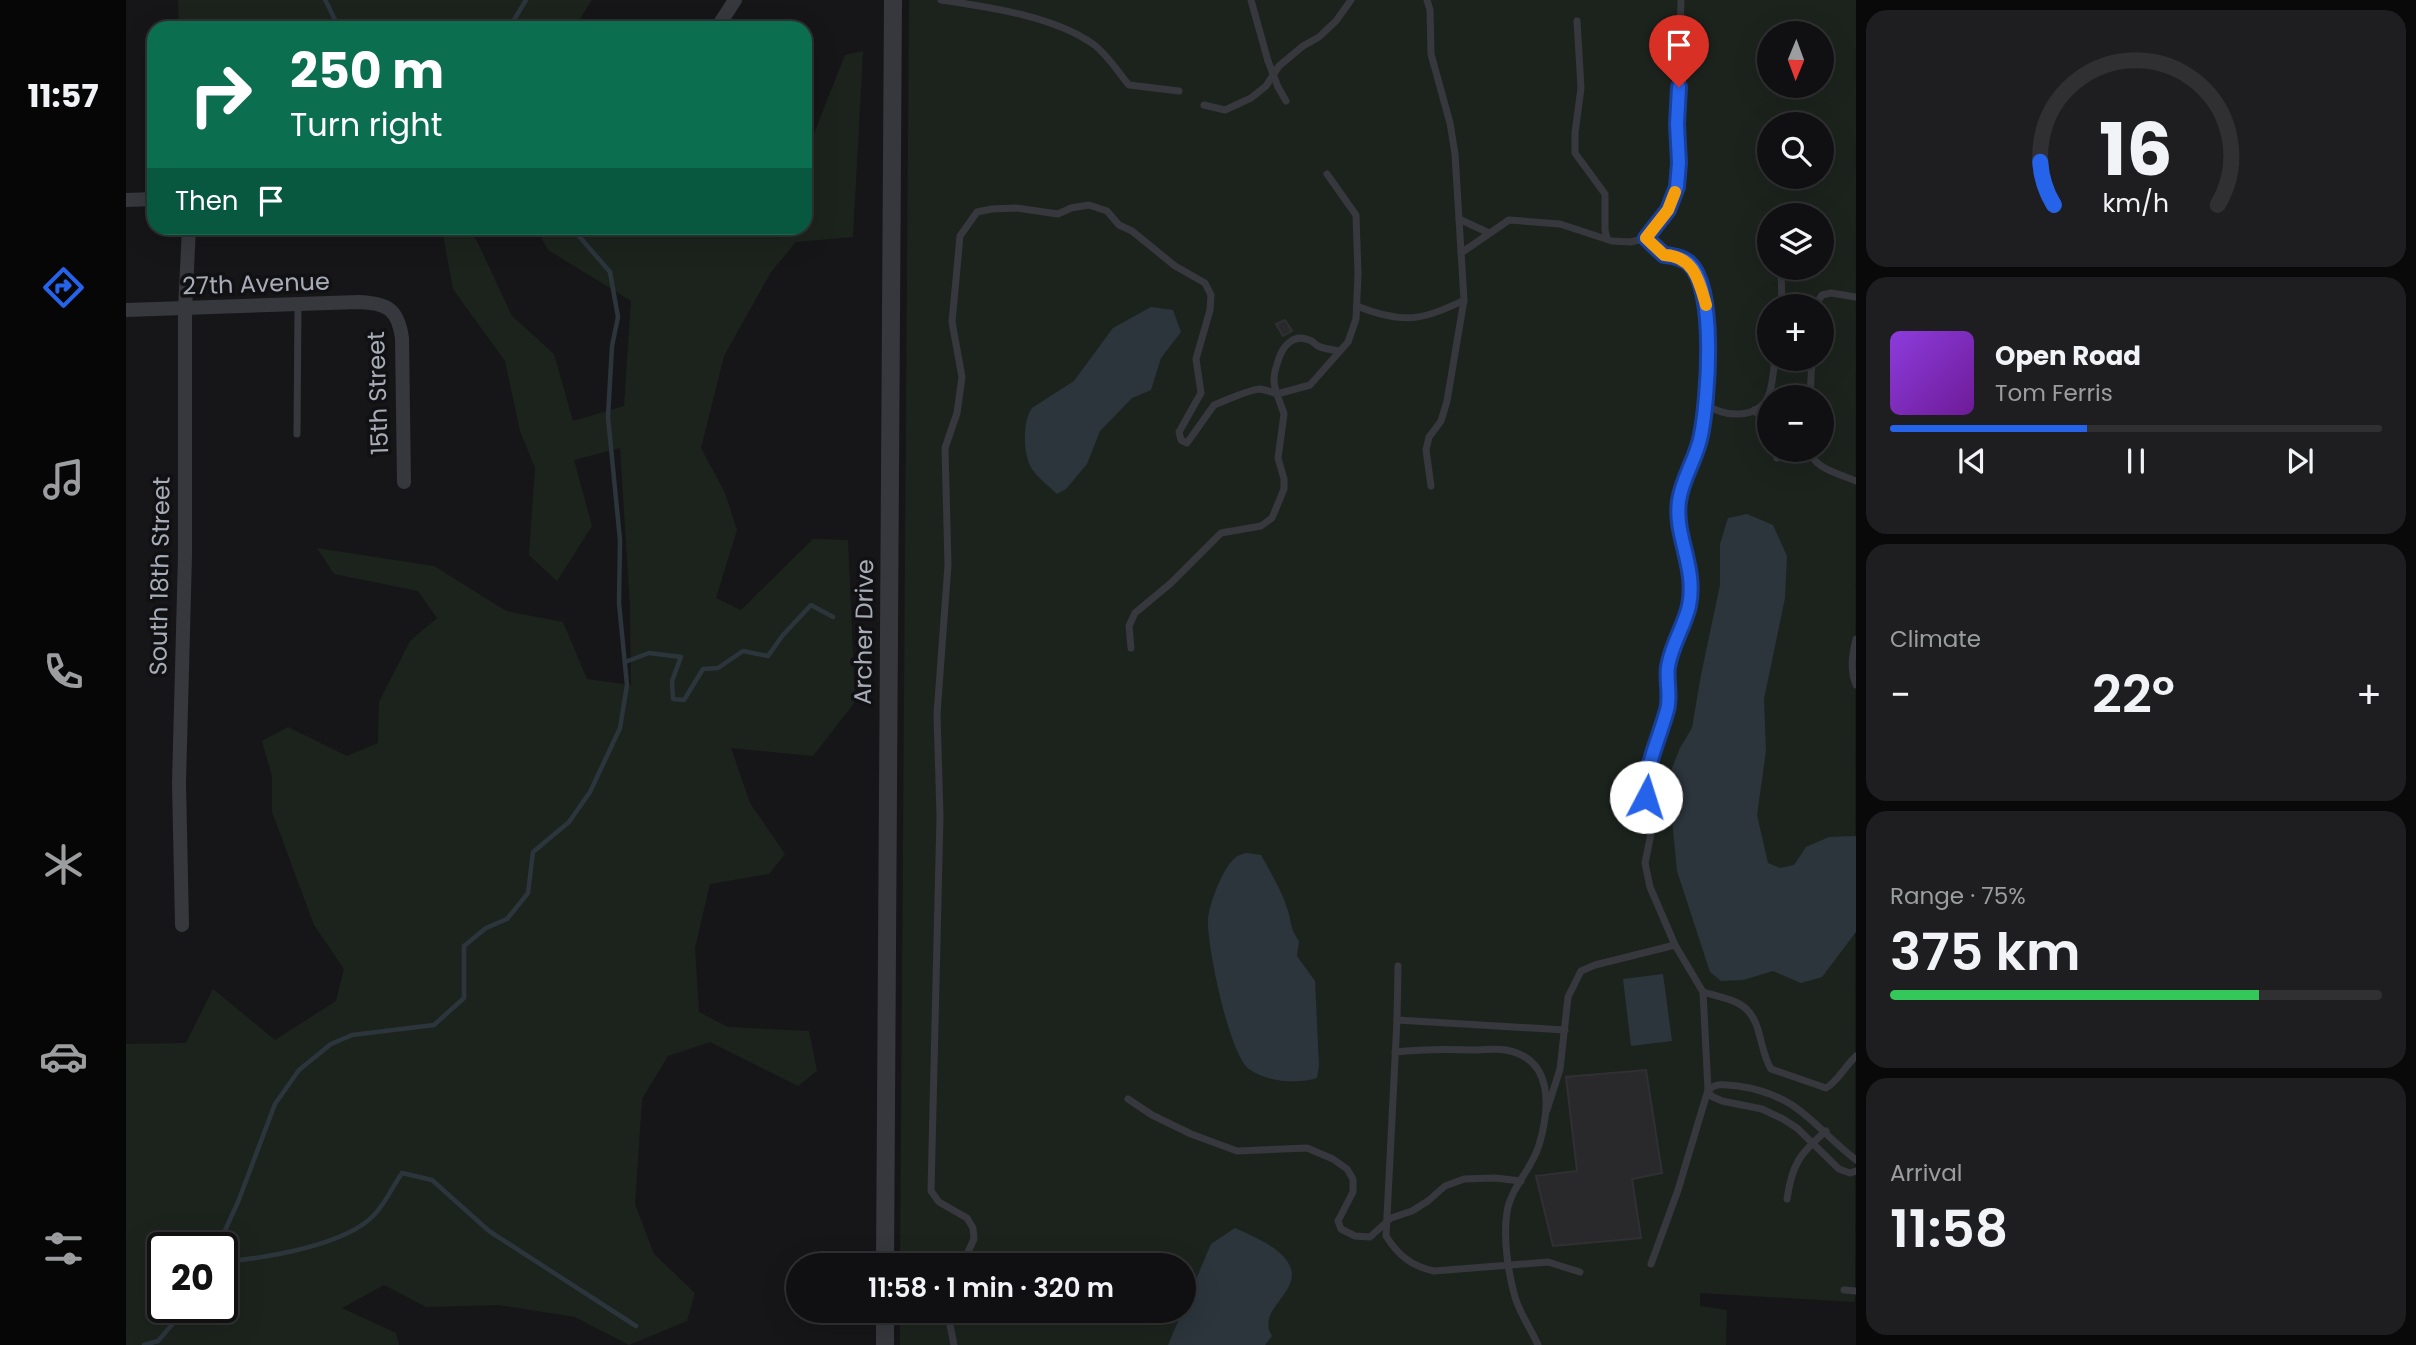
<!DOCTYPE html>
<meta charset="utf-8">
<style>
:root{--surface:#101012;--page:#1e1e20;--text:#f1f3f6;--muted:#9c9d9f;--line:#303032;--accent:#2563eb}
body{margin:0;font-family:Poppins,sans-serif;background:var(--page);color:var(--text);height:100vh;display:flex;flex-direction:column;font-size:26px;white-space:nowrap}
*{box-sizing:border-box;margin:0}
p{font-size:23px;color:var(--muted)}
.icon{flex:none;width:38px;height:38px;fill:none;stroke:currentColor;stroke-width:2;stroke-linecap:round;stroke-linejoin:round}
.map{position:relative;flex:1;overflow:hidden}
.sheet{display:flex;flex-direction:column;gap:10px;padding:10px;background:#09090a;width:560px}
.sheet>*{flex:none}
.guide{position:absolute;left:21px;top:21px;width:665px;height:214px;border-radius:21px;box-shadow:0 7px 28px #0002,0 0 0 2px var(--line);background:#0b6e4f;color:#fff;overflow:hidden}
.needle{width:46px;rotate:181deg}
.tools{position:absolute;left:1631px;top:21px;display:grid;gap:14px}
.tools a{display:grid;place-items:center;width:77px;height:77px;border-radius:50%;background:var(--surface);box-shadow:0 7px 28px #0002,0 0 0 2px var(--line);font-size:35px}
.speed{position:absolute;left:21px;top:1232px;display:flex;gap:14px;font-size:35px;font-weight:700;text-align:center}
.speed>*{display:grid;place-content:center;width:91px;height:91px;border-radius:50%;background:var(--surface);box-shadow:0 7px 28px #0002,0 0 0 2px var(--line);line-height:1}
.speed .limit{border:4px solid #111;border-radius:10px;background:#fff;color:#111}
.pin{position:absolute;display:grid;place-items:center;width:60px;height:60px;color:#fff;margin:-72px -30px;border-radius:50% 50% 50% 0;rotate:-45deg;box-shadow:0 0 7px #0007}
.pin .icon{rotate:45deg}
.me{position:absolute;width:77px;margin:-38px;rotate:5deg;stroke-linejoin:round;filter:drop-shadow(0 0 5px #0008)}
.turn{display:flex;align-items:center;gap:24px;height:147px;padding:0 28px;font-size:32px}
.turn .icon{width:91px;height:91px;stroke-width:2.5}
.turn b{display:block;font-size:49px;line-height:60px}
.then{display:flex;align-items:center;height:66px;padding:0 28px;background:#0003;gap:14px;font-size:26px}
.big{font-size:52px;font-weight:600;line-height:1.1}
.sheet .card{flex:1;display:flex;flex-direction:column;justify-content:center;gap:10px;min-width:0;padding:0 24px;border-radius:21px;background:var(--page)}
.sheet .dial{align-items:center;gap:0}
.dial svg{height:182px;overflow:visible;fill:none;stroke:var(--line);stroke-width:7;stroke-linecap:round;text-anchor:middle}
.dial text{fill:var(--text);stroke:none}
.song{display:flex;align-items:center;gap:21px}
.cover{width:84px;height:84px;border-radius:10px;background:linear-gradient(135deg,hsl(270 70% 55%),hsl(280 70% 35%))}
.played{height:7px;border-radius:4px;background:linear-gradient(90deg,var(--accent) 40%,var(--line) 40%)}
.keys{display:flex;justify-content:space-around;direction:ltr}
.heat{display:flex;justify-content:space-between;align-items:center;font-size:38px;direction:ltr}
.charge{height:10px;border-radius:5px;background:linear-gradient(90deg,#34c759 75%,var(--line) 0)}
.trip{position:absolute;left:660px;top:1253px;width:410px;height:70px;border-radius:35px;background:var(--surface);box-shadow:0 7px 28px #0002,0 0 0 2px var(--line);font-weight:600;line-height:70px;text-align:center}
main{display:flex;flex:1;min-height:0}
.dock{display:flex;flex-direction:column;width:126px;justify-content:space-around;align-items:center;background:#060607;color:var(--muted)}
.dock .icon{width:49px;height:49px}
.dock .current{color:var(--accent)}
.dock b{font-size:32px;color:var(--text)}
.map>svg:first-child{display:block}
.green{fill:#1c231d;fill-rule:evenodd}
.water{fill:#2c353c}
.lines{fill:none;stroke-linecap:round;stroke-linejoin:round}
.stream{stroke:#2c353c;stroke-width:4.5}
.building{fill:#29292c;stroke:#303034;stroke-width:2}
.service{stroke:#37383d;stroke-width:7}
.minor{stroke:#37383d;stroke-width:14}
.tertiary{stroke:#37383d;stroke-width:18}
.service-bridge{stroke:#37383d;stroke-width:7}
.route-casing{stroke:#184099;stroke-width:18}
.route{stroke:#2563eb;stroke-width:12}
.slow{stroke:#f59e0b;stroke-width:12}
.labels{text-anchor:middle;stroke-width:7;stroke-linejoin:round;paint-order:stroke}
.street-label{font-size:24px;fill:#a8acb8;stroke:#111113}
</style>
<main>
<nav class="dock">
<b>11:57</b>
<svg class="icon current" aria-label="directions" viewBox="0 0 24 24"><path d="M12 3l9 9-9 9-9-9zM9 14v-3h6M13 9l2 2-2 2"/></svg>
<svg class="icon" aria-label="music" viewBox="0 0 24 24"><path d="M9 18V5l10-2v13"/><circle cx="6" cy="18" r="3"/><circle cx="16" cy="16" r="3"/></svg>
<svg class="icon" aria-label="phone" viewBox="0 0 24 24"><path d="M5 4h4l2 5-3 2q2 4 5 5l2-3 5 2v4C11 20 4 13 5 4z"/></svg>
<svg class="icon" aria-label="climate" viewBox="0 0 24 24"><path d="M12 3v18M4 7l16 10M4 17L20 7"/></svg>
<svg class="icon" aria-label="car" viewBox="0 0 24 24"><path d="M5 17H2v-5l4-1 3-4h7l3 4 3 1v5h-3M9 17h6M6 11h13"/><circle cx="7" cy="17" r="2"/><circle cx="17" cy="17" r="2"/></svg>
<svg class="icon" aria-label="filters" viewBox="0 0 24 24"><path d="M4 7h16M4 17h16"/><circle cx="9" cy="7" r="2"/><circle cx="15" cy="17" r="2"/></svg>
</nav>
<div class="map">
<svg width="1730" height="1345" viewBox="0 0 1730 1345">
<rect width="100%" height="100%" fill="#161618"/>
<g class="green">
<path d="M52,0H466L448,28H53Z"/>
<path d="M783,0H1730L1729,1302L1574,1293V1306L1601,1310L1600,1345H774V1311H1057V1265H774ZM1643,33H1696V86H1643ZM1643,124H1696V177H1643ZM1643,215H1696V268H1643ZM1643,306H1696V359H1643ZM1643,397H1696V450H1643Z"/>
<path d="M737,51L727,237L670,242L645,272L598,356L575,448L599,493L611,530L590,598L615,610L687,539L722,540L729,702L687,756L605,748L624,803L659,854L643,874L584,884L569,948L573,1012L602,1027L683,1031L691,1071L672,1086L584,1042L542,1056L516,1099L509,1204L528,1254L569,1293L561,1321L503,1345L449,1317L372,1305L300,1307L258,1285L216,1308L270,1333L273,1345H0V1044L60,1043L87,989L149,1040L210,1001L218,969L188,925L146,812V776L136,741L162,727L221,756L252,743L253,702L284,641L311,618L292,591L208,574L191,548L308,566L380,611L437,622L461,679L505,685L504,605L494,448L448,460L466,526L431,581L403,555L409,468L394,431L379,361L327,289L317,235L299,228H341L351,241L386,316L428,354L447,421L498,406L505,301L422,250L410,228H679V156L719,55ZM37,1248H96V1307H37Z"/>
</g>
<g class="water">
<path d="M1025,307L1047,310L1055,332L1035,358L1025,390L1006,398L974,431L961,464L940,489L931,494C923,486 912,478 906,469C897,455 896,422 906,408L948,381L987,328Z"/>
<path d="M1621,514L1647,525L1661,556L1659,598L1638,699L1640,751L1631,815L1642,863L1654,868L1668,865L1680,847L1703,837L1730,836V932L1696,977L1675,983L1647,971L1617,980L1595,981L1584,972L1551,871L1542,778L1554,748L1566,728L1575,675L1594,585V544L1602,518Z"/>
<path d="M1120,853L1135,855C1145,873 1156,891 1162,911C1166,924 1164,928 1173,941L1171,956L1189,981L1193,1066L1191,1078C1171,1084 1141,1082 1123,1069C1103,1054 1081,946 1082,920C1083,904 1097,867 1110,857C1111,856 1119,853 1120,853Z"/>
<path d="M1537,974L1546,1041L1505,1046L1497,979Z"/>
<path d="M1109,1228C1124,1235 1144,1243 1156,1255C1189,1288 1127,1306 1146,1336L1139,1345H1042L1085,1244Z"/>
</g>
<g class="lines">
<g class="stream">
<path d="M199,0C205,9 208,23 216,28"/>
<path d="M383,28L400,0"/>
<path d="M499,662L523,653L555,657L546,681L547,699L558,700L577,669L592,668L617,651L642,656L657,635L685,605L707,617"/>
<path d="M91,1248L112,1202L149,1104L173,1070L205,1044L226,1035L308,1025L338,998V946L360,928L381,919L402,893L407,852L443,822L464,792L494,728L501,685L493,603L494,540L482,417L486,346L492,317L484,272L446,228"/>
<path d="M96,1262C138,1258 220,1246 249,1214C260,1202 267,1186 276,1173L306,1180L363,1231L510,1326"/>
<path d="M18,1345L32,1341L61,1307"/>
</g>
</g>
<g class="building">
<path d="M1159,320L1166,331L1157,336L1150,324Z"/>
<path d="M1520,1070L1536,1173L1506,1179L1515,1238L1427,1246L1410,1176L1451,1171L1440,1077Z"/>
</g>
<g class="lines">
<g class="service">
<path d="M815,0C862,7 927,16 967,44C981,54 992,72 1003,85L1053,91"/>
<path d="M1125,0L1142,61"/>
<path d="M1301,0L1304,10L1305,54L1324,123L1329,154L1338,300L1321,401L1315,421L1303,437L1300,450L1305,486"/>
<path d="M1451,21L1455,88L1449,133V153L1479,194V230L1481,239"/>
<path d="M1152,87L1160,101"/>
<path d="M1078,105L1099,110L1125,98L1140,86L1153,66L1177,46L1193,37L1210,21L1225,0"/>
<path d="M1201,174L1230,215L1232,274L1230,319L1222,342L1184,385L1151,394C1146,382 1148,373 1152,361C1156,347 1167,333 1183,340C1187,341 1189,344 1192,346C1198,349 1207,350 1214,351"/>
<path d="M1333,219L1363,233"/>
<path d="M1335,253L1383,220L1434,224L1486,241L1505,242L1520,238"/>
<path d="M1655,268L1656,306"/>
<path d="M1231,306C1275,324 1297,321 1338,300"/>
<path d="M1689,306L1696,295L1705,293L1730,297"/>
<path d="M1684,397L1686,359"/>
<path d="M1579,404C1596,417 1631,420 1642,397C1647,386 1647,371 1649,359"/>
<path d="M1628,410L1643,426"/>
<path d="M171,434L172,305"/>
<path d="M1683,450C1688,469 1714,474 1730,481"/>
<path d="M1651,458L1653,450"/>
<path d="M1730,639C1726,655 1724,670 1730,685"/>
<path d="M1549,945L1577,992C1608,1001 1626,1001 1634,1037C1637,1048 1639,1059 1645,1069L1700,1088C1712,1081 1719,1066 1730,1056"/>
<path d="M1272,966L1271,1020L1260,1236C1272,1255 1285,1266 1308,1271L1422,1262L1454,1272"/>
<path d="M1271,1020L1439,1030"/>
<path d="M1269,1052C1296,1049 1321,1049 1348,1050C1359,1050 1370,1048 1380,1050C1428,1059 1424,1108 1413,1145C1406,1169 1385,1187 1381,1212C1377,1238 1382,1272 1389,1297C1394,1314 1405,1329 1412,1345"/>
<path d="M1002,1099L1026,1115L1065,1134L1111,1151L1181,1148L1207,1159L1221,1169L1227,1179V1192L1212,1221L1215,1229L1229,1236L1244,1237L1265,1218L1286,1211L1302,1201L1319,1186L1338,1179L1369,1178L1395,1181"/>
<path d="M1421,1110L1434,1069L1442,997L1455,971L1469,965L1549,945L1524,887L1519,863L1526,829L1520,797V778L1542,706V666L1563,606L1566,576L1553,516V500L1575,438L1583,344L1580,305L1572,277L1563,263L1546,255H1538L1520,238L1542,210L1551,187L1553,163L1551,124L1555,0"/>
<path d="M1730,1160C1686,1126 1674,1095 1612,1086C1601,1085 1591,1082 1582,1090L1585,1096L1596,1101L1636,1109L1657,1119L1671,1128L1713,1169L1724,1173L1730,1171"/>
<path d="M1661,1199C1666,1165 1673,1154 1700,1131"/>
<path d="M1525,1264L1552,1190L1582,1090L1577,992"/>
<path d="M836,1265L848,1239L847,1228L841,1218L813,1202L805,1191L814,816L811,714L822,565L819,448L831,413L836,377L826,322L834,236L851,212L866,209L890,208L932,214L945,208L963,205L981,211L993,225L1006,231L1049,266L1079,283L1085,295L1084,310L1070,359L1075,393L1053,432L1055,440L1061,443L1088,405C1099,401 1124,389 1134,389C1139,390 1146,392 1151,394L1158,414L1152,458L1158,479V489L1146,518L1135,526L1095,533L1045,583L1009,613L1003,626L1005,648"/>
<path d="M1718,1290L1730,1291"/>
<path d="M827,1311L824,1325L828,1345"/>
</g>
<g class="minor">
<path d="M591,28L609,0"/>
<path d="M0,200L28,199"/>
<path d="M0,310L233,302C261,303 272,309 276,338L278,482"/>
<path d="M56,925L53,783L59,555V309L63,228"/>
</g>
<g class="tertiary">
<path d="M759,1265L767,0"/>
<path d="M759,1345V1311"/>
</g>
<path class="service-bridge" d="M1142,61L1152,87"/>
</g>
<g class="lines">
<g class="route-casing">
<path id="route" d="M1520,797C1519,765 1533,740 1541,710C1545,696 1540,681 1542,667C1545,646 1558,627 1563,606C1571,567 1548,536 1553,501C1556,478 1571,458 1575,435C1582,400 1591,288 1563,263C1557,258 1546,255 1538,255L1520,238L1542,210L1551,187L1553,163L1551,124L1553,87"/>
</g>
<use href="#route" class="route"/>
<path class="slow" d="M1549,192L1542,210L1520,238L1538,255C1568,256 1573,281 1580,305"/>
</g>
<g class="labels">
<g class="street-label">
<text transform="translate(130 284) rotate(-2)" y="8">27th Avenue</text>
<text transform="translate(252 393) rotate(-92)" y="8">15th Street</text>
<text transform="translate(34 576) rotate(-89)" y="8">South 18th Street</text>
<text transform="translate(738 632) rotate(-89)" y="8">Archer Drive</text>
</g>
</g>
</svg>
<div class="tools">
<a><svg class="needle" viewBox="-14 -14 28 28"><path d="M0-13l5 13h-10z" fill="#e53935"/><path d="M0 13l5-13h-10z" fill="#9c9d9f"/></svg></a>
<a><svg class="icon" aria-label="search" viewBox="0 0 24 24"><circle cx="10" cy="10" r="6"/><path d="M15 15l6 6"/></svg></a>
<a><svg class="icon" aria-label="layers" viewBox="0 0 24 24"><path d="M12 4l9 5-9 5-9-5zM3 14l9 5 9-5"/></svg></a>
<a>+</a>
<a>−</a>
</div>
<div class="speed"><div class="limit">20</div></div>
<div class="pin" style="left:1553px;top:87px;background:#d93025"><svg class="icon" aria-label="arrive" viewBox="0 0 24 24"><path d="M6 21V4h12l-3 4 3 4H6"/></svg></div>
<svg class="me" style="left:1520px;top:797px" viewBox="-20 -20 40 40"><circle r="19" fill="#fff"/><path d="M0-13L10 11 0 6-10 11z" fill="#2563eb"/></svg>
<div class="trip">11:58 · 1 min · 320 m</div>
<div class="guide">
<div class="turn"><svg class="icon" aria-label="right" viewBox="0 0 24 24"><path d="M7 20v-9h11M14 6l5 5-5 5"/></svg><div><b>250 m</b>Turn right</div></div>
<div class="then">Then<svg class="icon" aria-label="arrive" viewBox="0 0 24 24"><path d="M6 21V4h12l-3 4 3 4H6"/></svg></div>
</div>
</div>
<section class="sheet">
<div class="card dial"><svg viewBox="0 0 100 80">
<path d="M14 69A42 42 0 1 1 86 69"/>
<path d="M14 69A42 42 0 0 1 8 50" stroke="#2563eb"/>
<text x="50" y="56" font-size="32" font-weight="700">16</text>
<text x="50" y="72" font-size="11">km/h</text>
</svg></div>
<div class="card">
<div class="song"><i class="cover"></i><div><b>Open Road</b><p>Tom Ferris</p></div></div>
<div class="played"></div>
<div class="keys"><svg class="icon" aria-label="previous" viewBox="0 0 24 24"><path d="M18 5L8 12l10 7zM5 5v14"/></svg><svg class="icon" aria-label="pause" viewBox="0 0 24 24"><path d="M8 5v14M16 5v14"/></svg><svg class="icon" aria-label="next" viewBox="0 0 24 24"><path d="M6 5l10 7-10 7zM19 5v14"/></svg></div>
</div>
<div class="card"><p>Climate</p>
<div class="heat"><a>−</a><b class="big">22°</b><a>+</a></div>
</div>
<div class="card"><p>Range · 75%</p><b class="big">375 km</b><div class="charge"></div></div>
<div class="card"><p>Arrival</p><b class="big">11:58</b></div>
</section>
</main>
